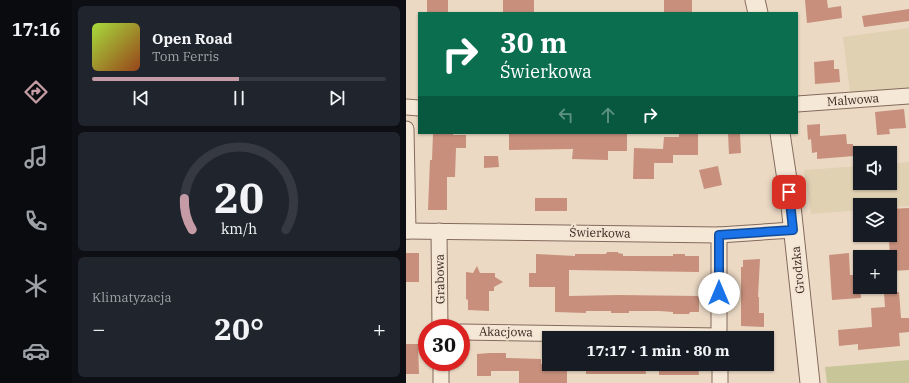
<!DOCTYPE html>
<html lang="pl">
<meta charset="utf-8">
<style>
:root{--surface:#171b24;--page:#20242c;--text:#f1f3f6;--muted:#9ea1a6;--line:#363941;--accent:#c59ba5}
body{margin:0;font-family:"IBM Plex Serif",serif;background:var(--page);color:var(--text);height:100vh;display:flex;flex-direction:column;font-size:15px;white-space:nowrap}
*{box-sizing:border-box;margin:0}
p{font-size:13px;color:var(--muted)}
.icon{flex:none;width:22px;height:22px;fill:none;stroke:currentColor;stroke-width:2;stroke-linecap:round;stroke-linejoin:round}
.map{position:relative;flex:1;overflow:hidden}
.details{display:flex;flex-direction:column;gap:6px;padding:6px;background:#0d0f14;width:334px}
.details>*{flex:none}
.banner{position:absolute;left:12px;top:12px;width:380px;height:122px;border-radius:0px;box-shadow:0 1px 3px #0004;background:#0b6e4f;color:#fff;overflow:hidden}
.fabs{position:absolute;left:447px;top:146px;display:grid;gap:8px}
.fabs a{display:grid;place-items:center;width:44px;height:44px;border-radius:0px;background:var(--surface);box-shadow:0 1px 3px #0004;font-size:20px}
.speed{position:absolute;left:12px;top:319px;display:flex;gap:8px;font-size:20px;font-weight:700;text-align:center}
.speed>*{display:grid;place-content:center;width:52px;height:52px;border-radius:50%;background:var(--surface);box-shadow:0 1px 3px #0004;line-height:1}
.speed .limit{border:6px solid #d22;background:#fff;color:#111}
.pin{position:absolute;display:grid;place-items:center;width:34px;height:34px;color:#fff;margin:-17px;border-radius:8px;box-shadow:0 2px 6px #0006}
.me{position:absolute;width:44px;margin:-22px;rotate:0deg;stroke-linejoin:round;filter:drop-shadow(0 0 3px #0008)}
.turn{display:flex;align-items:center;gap:14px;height:84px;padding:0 16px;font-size:18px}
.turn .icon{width:52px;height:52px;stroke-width:2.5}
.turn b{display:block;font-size:28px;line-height:34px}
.lanes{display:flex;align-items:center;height:38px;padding:0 16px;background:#0003;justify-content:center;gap:20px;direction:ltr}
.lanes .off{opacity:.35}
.big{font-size:30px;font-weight:700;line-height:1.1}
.details .widget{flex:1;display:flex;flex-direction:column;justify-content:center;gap:6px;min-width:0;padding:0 14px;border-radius:6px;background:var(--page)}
.details .dial{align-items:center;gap:0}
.dial svg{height:104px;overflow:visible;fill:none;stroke:var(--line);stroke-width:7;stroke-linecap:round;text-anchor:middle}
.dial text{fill:var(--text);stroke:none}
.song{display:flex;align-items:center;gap:12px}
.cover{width:48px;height:48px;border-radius:6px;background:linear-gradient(135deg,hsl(80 70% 55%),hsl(20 70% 35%))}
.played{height:4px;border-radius:2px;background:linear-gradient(90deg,var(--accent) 50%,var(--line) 50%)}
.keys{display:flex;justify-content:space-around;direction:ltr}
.heat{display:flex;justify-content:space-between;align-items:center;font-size:22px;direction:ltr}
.trip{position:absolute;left:136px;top:331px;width:232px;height:40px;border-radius:0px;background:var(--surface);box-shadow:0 1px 3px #0004;font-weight:700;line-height:40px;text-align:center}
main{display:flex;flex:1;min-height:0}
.tabs{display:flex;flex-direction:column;width:72px;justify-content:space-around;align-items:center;background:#090b0e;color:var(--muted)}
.tabs .icon{width:28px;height:28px}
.tabs .selected{color:var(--accent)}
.tabs b{font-size:18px;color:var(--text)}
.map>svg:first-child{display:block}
.farmland{fill:#e0d1b2}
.green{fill:#c8c699}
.building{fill:#c78f7c}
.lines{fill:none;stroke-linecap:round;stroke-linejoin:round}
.minor-casing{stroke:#846a5c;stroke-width:17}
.tertiary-casing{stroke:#846a5c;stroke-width:21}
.minor{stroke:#f6e8d7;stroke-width:15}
.tertiary{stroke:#f6e8d7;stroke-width:19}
.route-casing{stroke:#114b97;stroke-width:10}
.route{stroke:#1a73e8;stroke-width:7}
.labels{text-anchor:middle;stroke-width:4;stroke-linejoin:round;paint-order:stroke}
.street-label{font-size:12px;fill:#35261f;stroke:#f3e4d3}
</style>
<main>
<nav class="tabs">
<b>17:16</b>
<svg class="icon selected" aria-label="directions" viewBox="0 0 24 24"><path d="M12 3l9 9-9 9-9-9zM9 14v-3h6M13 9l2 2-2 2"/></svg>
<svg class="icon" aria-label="music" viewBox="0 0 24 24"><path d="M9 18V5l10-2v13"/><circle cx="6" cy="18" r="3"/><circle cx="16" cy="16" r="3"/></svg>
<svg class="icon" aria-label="phone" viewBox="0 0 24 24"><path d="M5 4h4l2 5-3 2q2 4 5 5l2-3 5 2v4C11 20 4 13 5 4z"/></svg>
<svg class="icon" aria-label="climate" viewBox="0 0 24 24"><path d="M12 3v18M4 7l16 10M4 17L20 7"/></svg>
<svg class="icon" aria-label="car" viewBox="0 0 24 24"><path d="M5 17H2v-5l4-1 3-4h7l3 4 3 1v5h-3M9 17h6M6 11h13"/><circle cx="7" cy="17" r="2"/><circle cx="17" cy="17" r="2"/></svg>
</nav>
<section class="details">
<div class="widget">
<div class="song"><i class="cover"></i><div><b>Open Road</b><p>Tom Ferris</p></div></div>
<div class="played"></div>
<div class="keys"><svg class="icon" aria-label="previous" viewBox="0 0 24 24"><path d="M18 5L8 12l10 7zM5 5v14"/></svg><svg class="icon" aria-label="pause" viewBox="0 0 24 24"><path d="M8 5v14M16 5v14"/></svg><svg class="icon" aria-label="next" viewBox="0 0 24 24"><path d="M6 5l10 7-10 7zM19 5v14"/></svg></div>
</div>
<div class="widget dial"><svg viewBox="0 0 100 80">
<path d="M14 69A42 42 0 1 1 86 69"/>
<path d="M14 69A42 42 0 0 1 8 45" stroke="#c59ba5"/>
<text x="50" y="56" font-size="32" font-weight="700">20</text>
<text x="50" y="72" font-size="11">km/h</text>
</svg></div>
<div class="widget"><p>Klimatyzacja</p>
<div class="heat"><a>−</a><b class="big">20°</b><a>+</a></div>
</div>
</section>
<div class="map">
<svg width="503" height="383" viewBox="0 0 503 383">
<rect width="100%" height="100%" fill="#ebd9c4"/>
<g class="farmland">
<path d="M503,28V88L444,93L437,37Z"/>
<path d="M503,162V206L484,207V205H454V210L405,214L398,170L454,166V183H484V164Z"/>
</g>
<path class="green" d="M503,360V383H421L419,367Z"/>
<g class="building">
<rect x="21" y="0" width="21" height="13"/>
<rect x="97" y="0" width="31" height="13"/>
<rect x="258" y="0" width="28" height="13"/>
<path d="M399,0H421L422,8L435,6L436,18L401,23Z"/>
<path d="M503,9V21L458,27L456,16Z"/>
<path d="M428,60V69H433L434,82L409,84L408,62Z"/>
<path d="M498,109L500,128L483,129L484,134L471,135L469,112Z"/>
<path d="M414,124V136L440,134L441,144H447L448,156L411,159V152L406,153L405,139L402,140L401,125Z"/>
<path d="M27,133H47V135H60V148H50L49,177H41V210H22L24,160H26Z"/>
<path d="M103,133H221V151H202V160L166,159L167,149L103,150Z"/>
<path d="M273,133H292V155H267V163H248V179H227L228,148L257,149L258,137H273Z"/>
<path d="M322,133H334L335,153L323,154Z"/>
<path d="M78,156H92L93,167L78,168Z"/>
<path d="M312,166L316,185L298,189L293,170Z"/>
<rect x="129" y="198" width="32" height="13"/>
<path d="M503,208V270L485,271L483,241H484V209Z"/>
<path d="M201,252H212V253L217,254V256H267V254H279V256H293V272L163,270V296L212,295L293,296V312H284L283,314H267V312L253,311H223V313H205V311H180V313L149,312V287H123V273H130V254L169,256V254H200Z"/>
<rect x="0" y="253" width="13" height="29"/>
<path d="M443,253L444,275H448V286L454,285L455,298L426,300L423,255Z"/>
<path d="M354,259L352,297H353V313H358V327L335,326V267H337V260Z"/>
<path d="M71,266L74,273H89V277L97,282L88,287V291H83V311L62,310V300L60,299V272L67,273Z"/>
<path d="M493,292L495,318H503V332L493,333L494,346L452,350V344L433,346L432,330L466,327L465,308L479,307L478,293Z"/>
<path d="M0,344H12L13,374H0Z"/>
<path d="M84,353H100V358L135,359V364H161V383H113V371H85V376H71V354Z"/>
<path d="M180,364H239L240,374H180Z"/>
<path d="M253,364H292L293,375H253Z"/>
</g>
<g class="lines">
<g class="minor-casing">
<g id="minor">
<path d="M391,104L503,96"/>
<path d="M0,107L13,108"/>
<path d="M0,129L2,231"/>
<path d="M0,231L313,235L387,230"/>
<path d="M33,231L34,328"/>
<path d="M313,235V338"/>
<path d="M55,332L313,336"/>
<path d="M35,362V383"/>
<path d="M314,364V383"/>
</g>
</g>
<g class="tertiary-casing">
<g id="tertiary">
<path d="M349,0L352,13"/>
<path d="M374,133L385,206L404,383"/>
</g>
</g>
<use href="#minor" class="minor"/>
<use href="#tertiary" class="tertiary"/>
</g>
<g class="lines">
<g class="route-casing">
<path id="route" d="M313,293V235L387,230L383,192"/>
</g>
<use href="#route" class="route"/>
</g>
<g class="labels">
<g class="street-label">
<text transform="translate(447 100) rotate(-4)" y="4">Malwowa</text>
<text transform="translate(194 233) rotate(1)" y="4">Świerkowa</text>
<text transform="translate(392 270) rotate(-96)" y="4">Grodzka</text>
<text transform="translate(34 279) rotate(-91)" y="4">Grabowa</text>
<text transform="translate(100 332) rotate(1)" y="4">Akacjowa</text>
</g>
</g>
</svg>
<div class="fabs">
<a><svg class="icon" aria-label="sound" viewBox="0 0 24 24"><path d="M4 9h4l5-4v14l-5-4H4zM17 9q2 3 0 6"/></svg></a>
<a><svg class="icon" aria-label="layers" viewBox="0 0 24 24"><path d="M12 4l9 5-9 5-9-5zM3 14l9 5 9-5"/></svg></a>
<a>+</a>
</div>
<div class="speed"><div class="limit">30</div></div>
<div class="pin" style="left:383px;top:192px;background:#d93025"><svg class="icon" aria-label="arrive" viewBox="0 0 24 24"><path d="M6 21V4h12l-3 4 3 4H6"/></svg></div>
<svg class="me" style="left:313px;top:293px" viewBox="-20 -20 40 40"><circle r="19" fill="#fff"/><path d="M0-13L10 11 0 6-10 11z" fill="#1a73e8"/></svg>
<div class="trip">17:17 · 1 min · 80 m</div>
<div class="banner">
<div class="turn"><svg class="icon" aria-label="right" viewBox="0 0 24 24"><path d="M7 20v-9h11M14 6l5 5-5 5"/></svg><div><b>30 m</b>Świerkowa</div></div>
<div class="lanes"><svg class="icon off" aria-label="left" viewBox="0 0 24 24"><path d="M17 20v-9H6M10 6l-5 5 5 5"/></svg><svg class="icon off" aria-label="ahead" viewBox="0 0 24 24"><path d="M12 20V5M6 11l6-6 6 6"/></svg><svg class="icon" aria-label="right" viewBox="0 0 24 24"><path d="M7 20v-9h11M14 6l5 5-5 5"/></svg></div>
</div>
</div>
</main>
